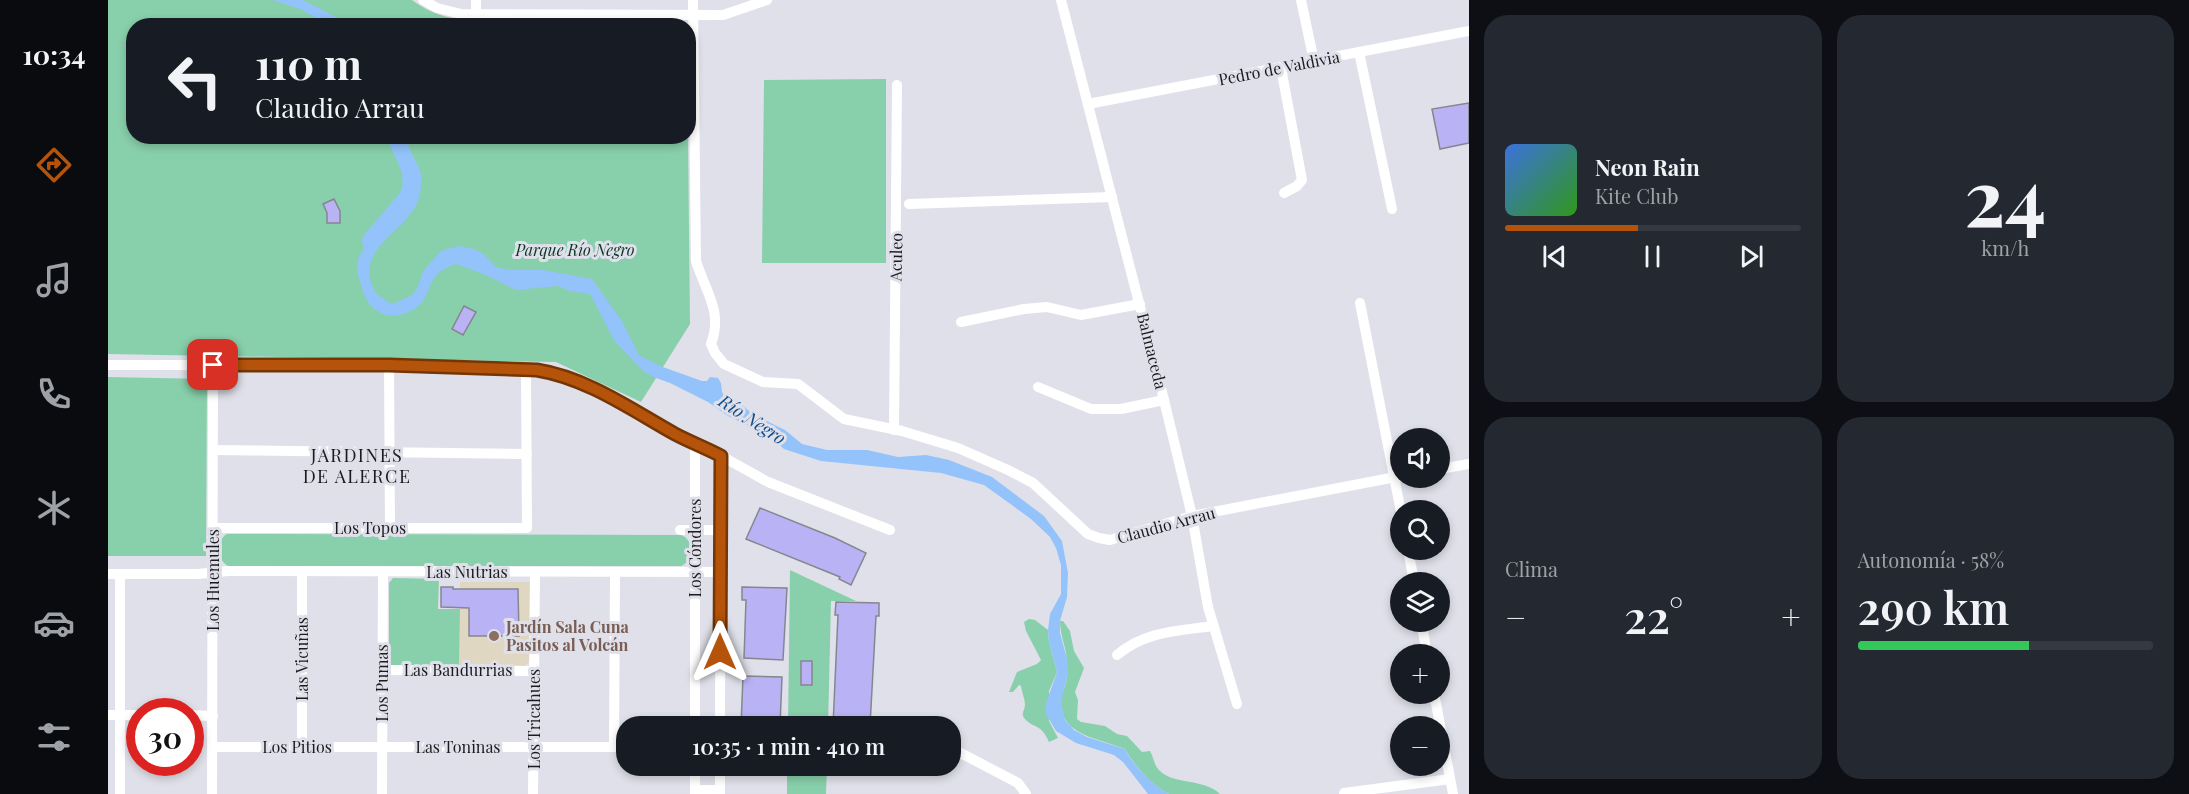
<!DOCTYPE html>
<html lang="es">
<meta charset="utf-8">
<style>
:root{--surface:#171b24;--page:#242831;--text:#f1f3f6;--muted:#9ea1a6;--line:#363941;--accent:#b45309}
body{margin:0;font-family:"Playfair Display",serif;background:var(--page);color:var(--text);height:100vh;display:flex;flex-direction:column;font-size:22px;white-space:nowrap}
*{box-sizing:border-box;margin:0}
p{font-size:20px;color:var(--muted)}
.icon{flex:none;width:33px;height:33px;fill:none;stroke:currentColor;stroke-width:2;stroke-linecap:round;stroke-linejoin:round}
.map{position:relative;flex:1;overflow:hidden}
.panel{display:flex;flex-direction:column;gap:15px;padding:15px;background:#0d0f14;width:720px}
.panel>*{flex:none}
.hud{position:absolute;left:18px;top:18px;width:570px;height:126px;border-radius:24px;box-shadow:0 3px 9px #0003;background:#171b24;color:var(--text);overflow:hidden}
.controls{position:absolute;left:1282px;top:428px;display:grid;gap:12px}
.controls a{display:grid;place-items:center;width:60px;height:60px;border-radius:50%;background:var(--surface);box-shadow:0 3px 9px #0003;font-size:30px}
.speed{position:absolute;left:18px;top:698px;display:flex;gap:12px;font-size:30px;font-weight:700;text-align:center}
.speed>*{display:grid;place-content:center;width:78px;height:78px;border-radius:50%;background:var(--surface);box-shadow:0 3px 9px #0003;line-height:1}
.speed .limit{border:9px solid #d22;background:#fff;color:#111}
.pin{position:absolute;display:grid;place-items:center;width:51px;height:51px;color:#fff;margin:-26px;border-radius:12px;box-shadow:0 3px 9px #0006}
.me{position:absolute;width:66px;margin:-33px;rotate:0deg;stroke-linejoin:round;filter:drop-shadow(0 0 4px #0008)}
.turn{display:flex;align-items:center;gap:21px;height:126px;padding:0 30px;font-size:27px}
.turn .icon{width:78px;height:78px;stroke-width:2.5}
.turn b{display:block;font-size:42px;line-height:51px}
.big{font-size:45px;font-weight:600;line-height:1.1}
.panel .tile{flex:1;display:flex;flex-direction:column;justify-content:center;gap:9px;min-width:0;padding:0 21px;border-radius:24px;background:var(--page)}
.panel .dial{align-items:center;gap:0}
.dial b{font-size:78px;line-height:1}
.song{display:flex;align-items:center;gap:18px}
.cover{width:72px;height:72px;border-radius:9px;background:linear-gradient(135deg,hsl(220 70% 55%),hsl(110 70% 35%))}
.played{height:6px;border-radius:3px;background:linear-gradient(90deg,var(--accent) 45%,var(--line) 45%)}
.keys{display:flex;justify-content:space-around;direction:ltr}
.heat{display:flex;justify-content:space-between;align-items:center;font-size:33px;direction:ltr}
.charge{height:9px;border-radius:4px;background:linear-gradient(90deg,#34c759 58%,var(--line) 0)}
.panel .tiles{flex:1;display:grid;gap:15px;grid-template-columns:repeat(2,1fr)}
.trip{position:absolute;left:508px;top:716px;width:345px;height:60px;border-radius:24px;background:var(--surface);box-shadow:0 3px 9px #0003;font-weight:600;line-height:60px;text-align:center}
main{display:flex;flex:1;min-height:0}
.tabs{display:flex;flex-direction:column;width:108px;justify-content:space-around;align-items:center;background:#090b0e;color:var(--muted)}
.tabs .icon{width:42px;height:42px}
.tabs .on{color:var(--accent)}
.tabs b{font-size:27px;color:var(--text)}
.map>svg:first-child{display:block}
.education{fill:#dfd7c2}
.green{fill:#88cfab}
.water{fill:#93c3fa}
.building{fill:#b9b2f5;stroke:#86868f;stroke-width:1.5}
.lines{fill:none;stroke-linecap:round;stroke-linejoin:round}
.minor{stroke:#fff;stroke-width:10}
.route-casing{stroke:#753606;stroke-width:15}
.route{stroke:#b45309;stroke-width:10}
.education-dot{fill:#8d6e63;stroke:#e0e0ea;stroke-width:2}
.labels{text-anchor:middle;stroke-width:6;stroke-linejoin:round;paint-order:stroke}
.street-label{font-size:16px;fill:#1b1b1f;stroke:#e0e0ea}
.park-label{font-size:16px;font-style:italic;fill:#0a3725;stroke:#e0e0ea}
.education-label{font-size:16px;font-weight:bold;fill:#785e54;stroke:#e0e0ea;text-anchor:start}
.water-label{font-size:18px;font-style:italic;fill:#114f8c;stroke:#e0e0ea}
.neighbourhood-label{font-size:18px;letter-spacing:1.5px;fill:#1b1b1f;stroke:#e0e0ea}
</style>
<main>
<nav class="tabs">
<b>10:34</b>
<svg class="icon on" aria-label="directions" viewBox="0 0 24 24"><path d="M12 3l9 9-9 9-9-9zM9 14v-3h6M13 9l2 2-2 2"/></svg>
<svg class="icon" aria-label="music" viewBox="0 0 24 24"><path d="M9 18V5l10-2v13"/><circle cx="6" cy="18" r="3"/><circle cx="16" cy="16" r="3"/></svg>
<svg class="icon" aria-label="phone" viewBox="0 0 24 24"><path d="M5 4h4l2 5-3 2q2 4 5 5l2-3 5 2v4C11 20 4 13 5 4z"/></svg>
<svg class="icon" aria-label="climate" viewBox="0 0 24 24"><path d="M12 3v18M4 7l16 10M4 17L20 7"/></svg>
<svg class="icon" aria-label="car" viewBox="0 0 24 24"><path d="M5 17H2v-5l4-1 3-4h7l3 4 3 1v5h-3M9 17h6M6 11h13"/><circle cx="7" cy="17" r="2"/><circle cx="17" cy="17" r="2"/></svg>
<svg class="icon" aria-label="filters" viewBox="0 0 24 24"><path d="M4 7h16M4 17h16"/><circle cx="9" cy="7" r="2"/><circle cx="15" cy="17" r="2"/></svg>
</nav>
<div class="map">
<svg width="1361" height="794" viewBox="0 0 1361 794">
<rect width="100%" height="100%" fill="#e0e0ea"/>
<path class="education" d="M352,582H422L421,662L415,667L351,666Z"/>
<g class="green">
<path d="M0,0H304C333,22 365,22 400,21L404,25H463L26,26V136L580,137L582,324L533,402L448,362L0,354Z"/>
<path d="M778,79V263H654L656,80Z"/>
<path d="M0,377L99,379L98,556H0Z"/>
<path d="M119,534L573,535C586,539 586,561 573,566H120C108,559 107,541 119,534Z"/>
<path d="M682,570L748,601H723L720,726H680Z"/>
<path d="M285,578L331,579L330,609H352L351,666L281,665V583Z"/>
<path d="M921,619L927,620L940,630L941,642L949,672L941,691V721L950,738L941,742C933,723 926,729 917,719C912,714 917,710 917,705C917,699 914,693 913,686L911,685L905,692H901L909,672L929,664L933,660L918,631L916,622Z"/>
<path d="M952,621H955L962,631L966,651L976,668L967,692L970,700L969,719L973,722L997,726L1009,734L1019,736L1034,752L1042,751C1046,758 1046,766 1052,771C1066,785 1096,778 1112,794H1061C1043,785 1027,766 1017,749C992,738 950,736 953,699C954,692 957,688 958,682C960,676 959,668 959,663C959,649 952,636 952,621Z"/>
<path d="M679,765H719L718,794H679Z"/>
</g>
<g class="water">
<path d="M164,0H195L228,17L238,25H219L193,9Z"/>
<path d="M278,137H300C298,152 311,160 313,175C314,179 313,188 312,193C308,227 251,243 263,282C266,294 273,298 284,304L303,296L309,289L315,271L333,251L351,246L366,249L374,253L388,267L401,270H435L484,279L514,321L531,355L552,366L594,381H599L602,377L610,378L613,383L614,392L618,398L629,401L646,415L677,430L694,444L719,450H759L790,457L818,455L841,460L884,477L936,516L954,541L960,573L959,597L952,621V633L959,659L960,673L953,702L957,720L966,730L979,737L1017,749C1026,766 1044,785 1061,794H1040L1015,762L1006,755L968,743L948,731L938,714V703L949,672L941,642L940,630L942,614L953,594V565L948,548L942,537L923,519L876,485L833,473L713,461L676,449L662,436L620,416L600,402L562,383L545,377L534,370L506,340L482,294L462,291L450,286L408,290L378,275L348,264C315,274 327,293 309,307C286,324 261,315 254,288C252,279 247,270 250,260C251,256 254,253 256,248L254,242L255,236L292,193C301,173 284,154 278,137Z"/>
</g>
<g class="building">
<path d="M1361,103V143L1332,149L1324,109Z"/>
<path d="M226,199L232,211V223H219V213L215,204Z"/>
<path d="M356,306L368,312L355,335L344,329Z"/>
<path d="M652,508L727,538L758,553L743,585L731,579L732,577L638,539Z"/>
<path d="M333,587H345V589H410L411,636H361V608L333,607Z"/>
<path d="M634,587L679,588L675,660L636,658L638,600H634Z"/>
<path d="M728,602L771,603V616H768L762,726H725L730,615H727Z"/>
<rect x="693" y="661" width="11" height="24"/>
<path d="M635,676L674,677L672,726H633Z"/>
</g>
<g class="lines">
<g class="minor">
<path d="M315,0L329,8L353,14L615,15L659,0"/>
<path d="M585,0L588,261C598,293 615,311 603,344L607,353L616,364L655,382L690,384L736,419L794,431L850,448L900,470L925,483L980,534L991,538L1002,540L1084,516L1293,476"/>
<path d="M953,0L1056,400L1084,516L1100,607L1129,704"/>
<path d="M1193,0L1206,61"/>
<path d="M368,14V0"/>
<path d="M1251,52L1284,209"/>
<path d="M1173,68L1194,180L1189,186L1176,193"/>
<path d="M980,104L1361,31"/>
<path d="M801,204L1004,197"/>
<path d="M1252,303L1293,512"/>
<path d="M853,322L916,309L939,307L973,315L1032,304"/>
<path d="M0,365H281L418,369L440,372L462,379L526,410L570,436L597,447L660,482L782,530"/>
<path d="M281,365L282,528"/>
<path d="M930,387L983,409H1013L1056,400"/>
<path d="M786,430L789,85"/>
<path d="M587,442V726"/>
<path d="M105,450L419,454"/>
<path d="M1332,469L1361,464"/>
<path d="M105,528H419L418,369"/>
<path d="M572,530H613"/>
<path d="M1300,549L1306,582"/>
<path d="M0,574H90L120,571L613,572"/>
<path d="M1313,621L1319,654"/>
<path d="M1009,655C1037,631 1070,631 1105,626"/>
<path d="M275,670L426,671"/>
<path d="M1326,693L1345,794"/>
<path d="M0,715H32"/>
<path d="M82,715L105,716"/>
<path d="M612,726L613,456"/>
<path d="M796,726H797"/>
<path d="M105,747H519"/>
<path d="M194,747V572"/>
<path d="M506,747L507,572"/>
<path d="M843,748L910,783L918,794"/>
<path d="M587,790H612"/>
<path d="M1236,793L1342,779"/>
<path d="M12,794V574"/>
<path d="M104,794L105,365"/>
<path d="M274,794L275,572"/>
<path d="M425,794L427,572"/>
<path d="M587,794V765"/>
<path d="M612,794V765"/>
</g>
</g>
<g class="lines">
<g class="route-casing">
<path id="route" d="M105,365H281L429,370C479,378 524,410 567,434C582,442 598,448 613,456L612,652"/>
</g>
<use href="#route" class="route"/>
</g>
<circle class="education-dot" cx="386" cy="636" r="6"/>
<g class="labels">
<g class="street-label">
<text transform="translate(1171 68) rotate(-11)" y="6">Pedro de Valdivia</text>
<text transform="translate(788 257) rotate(-89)" y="6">Aculeo</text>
<text transform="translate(1044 351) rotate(76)" y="6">Balmaceda</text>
<text transform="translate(1058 525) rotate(-15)" y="6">Claudio Arrau</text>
<text x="262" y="534">Los Topos</text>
<text transform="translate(587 548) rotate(-90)" y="6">Los Cóndores</text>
<text x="359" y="578">Las Nutrias</text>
<text transform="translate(105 580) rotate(-90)" y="6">Los Huemules</text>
<text transform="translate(194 659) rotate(-90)" y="6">Las Vicuñas</text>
<text x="350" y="676">Las Bandurrias</text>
<text transform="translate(274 683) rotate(-90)" y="6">Los Pumas</text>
<text transform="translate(426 719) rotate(-90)" y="6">Los Tricahues</text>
<text x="189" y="753">Los Pitios</text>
<text x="350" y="753">Las Toninas</text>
</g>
<g class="park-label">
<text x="467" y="256">Parque Río Negro</text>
</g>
<g class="education-label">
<text x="398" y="633">Jardín Sala Cuna<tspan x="398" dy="18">Pasitos al Volcán</tspan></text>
</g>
<g class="water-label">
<text transform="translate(644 420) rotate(33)" y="6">Río Negro</text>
</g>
<g class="neighbourhood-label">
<text x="249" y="462">JARDINES<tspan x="249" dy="21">DE ALERCE</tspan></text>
</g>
</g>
</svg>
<div class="controls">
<a><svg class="icon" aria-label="sound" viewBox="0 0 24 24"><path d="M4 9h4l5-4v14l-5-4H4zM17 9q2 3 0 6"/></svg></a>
<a><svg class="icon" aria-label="search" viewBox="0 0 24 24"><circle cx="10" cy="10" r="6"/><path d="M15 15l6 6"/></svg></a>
<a><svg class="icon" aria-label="layers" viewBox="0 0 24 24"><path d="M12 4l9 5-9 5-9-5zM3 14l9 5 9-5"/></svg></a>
<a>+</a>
<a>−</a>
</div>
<div class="speed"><div class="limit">30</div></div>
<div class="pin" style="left:105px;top:365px;background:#d93025"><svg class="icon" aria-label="arrive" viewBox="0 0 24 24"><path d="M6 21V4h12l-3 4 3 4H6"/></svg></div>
<svg class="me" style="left:612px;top:652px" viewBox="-20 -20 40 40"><path d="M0-17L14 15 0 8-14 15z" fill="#b45309" stroke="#fff" stroke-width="4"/></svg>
<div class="trip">10:35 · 1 min · 410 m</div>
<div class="hud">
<div class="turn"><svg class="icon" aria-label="left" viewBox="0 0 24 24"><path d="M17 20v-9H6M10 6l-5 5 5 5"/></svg><div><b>110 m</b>Claudio Arrau</div></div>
</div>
</div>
<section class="panel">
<div class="tiles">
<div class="tile">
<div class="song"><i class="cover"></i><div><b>Neon Rain</b><p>Kite Club</p></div></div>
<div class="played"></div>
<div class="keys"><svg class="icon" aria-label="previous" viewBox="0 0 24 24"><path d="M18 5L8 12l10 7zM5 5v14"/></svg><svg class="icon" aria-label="pause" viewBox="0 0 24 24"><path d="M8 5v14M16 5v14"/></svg><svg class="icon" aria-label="next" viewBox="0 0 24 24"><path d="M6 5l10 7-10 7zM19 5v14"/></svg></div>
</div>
<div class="tile dial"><b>24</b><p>km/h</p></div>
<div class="tile"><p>Clima</p>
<div class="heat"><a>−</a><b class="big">22°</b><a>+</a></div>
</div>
<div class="tile"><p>Autonomía · 58%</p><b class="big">290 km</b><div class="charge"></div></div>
</div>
</section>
</main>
